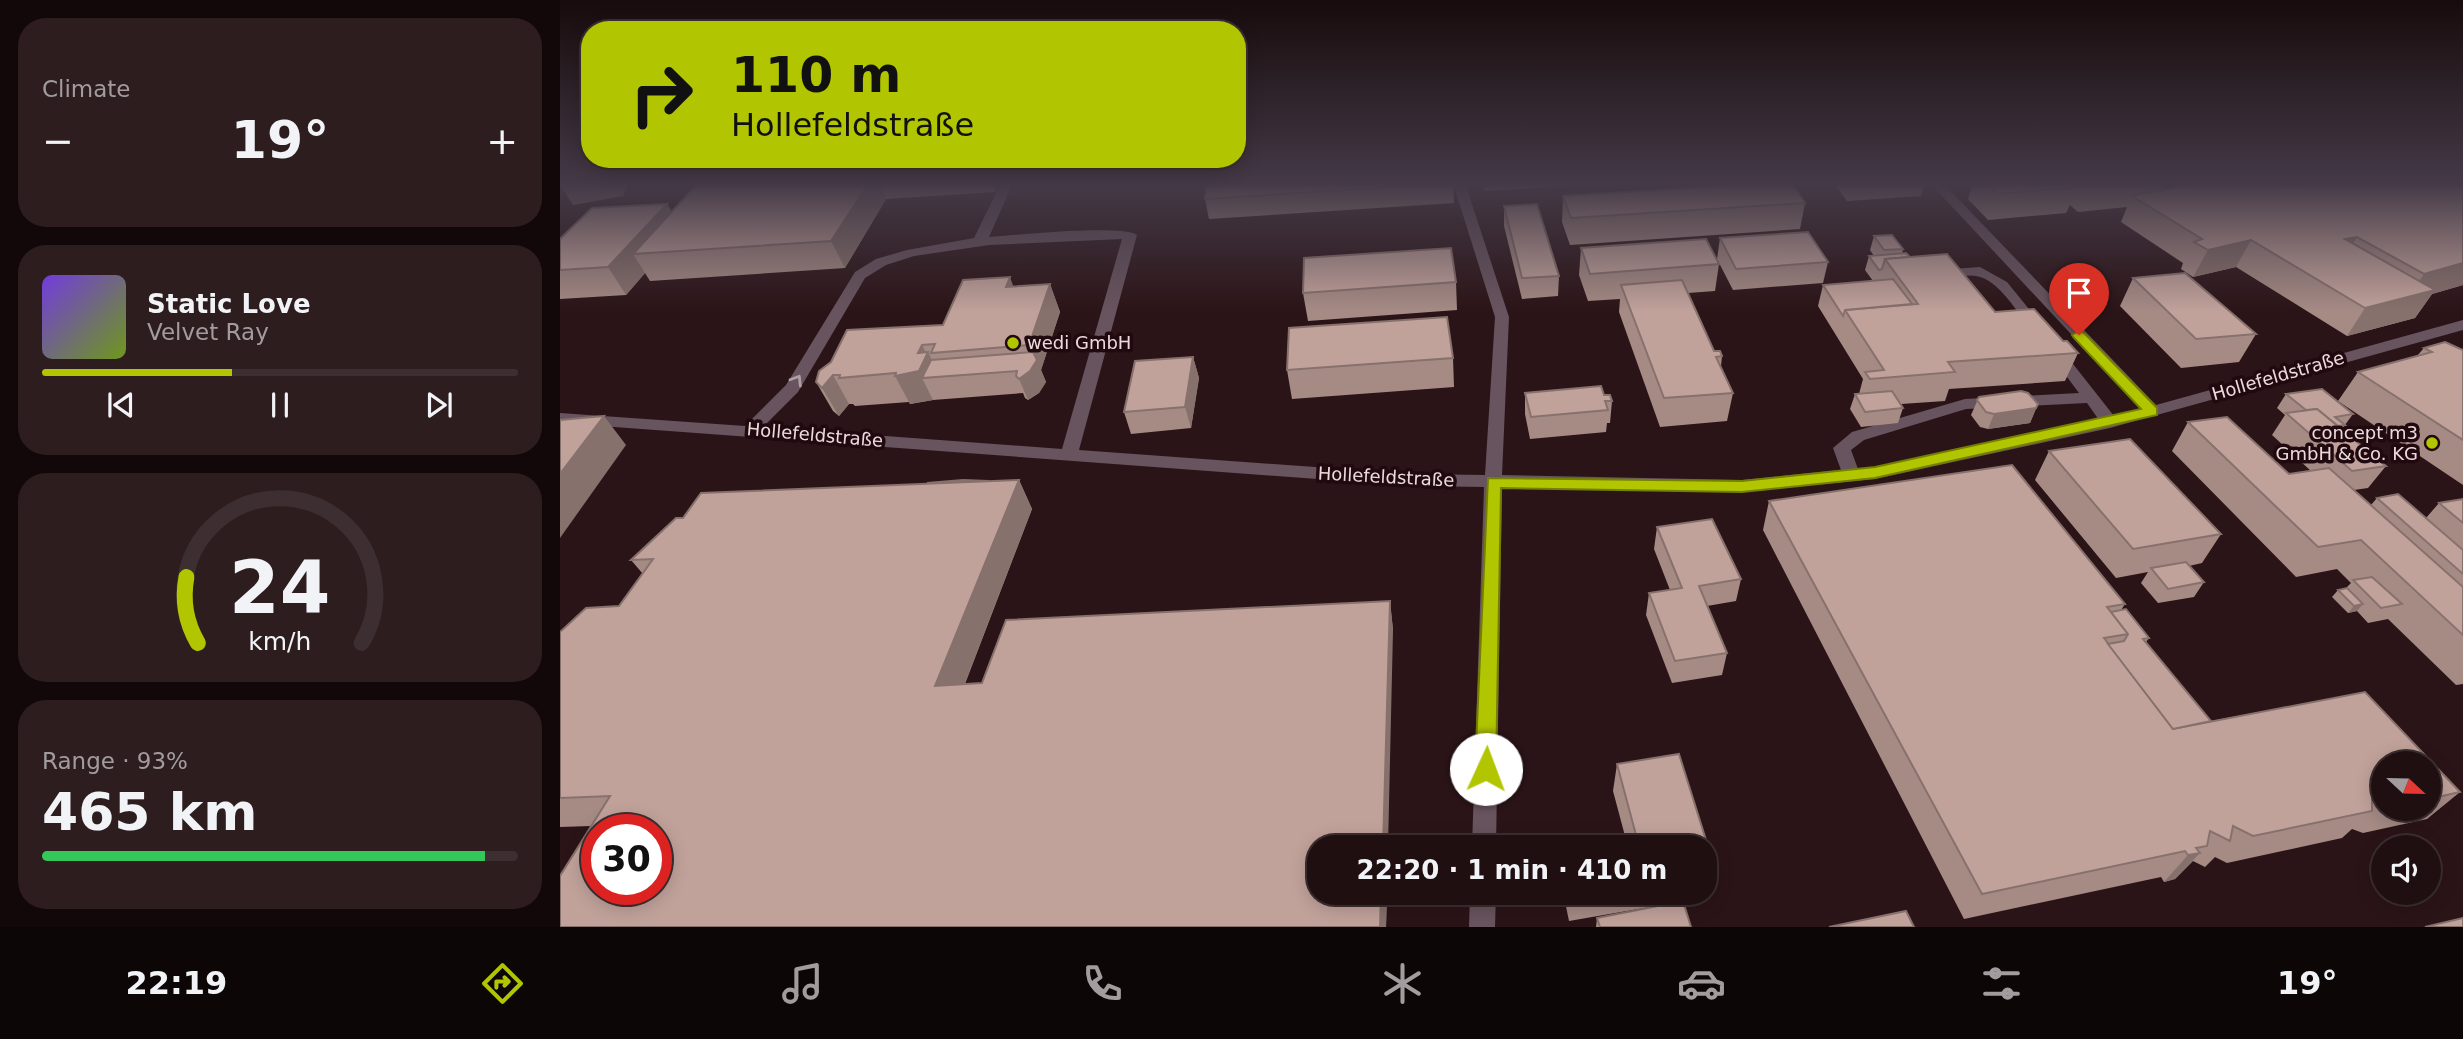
<!DOCTYPE html>
<meta charset="utf-8">
<style>
:root{--surface:#200f11;--page:#2d1d1f;--text:#f1f3f6;--muted:#a29c9f;--line:#3d2f31;--accent:#b1c500}
body{margin:0;font-family:"DejaVu Sans",sans-serif;background:var(--page);color:var(--text);height:100vh;display:flex;flex-direction:column;font-size:26px;white-space:nowrap}
*{box-sizing:border-box;margin:0}
p{font-size:23px;color:var(--muted)}
.icon{flex:none;width:38px;height:38px;fill:none;stroke:currentColor;stroke-width:2;stroke-linecap:round;stroke-linejoin:round}
.map{position:relative;flex:1;overflow:hidden}
.panel{display:flex;flex-direction:column;gap:18px;padding:18px;background:#120809;width:560px}
.panel>*{flex:none}
.hud{position:absolute;left:21px;top:21px;width:665px;height:147px;border-radius:28px;box-shadow:0 4px 18px #0003,0 0 0 2px var(--line);background:#b1c500;color:#111;overflow:hidden}
.needle{width:46px;rotate:112deg}
.buttons{position:absolute;left:1811px;top:751px;display:grid;gap:14px}
.buttons a{display:grid;place-items:center;width:70px;height:70px;border-radius:50%;background:var(--surface);box-shadow:0 4px 18px #0003,0 0 0 2px var(--line);font-size:35px}
.speed{position:absolute;left:21px;top:814px;display:flex;gap:14px;font-size:35px;font-weight:700;text-align:center}
.speed>*{display:grid;place-content:center;width:91px;height:91px;border-radius:50%;background:var(--surface);box-shadow:0 4px 18px #0003,0 0 0 2px var(--line);line-height:1}
.speed .limit{border:10px solid #d22;background:#fff;color:#111}
.pin{position:absolute;display:grid;place-items:center;width:60px;height:60px;color:#fff;margin:-72px -30px;border-radius:50% 50% 50% 0;rotate:-45deg;box-shadow:0 0 7px #0007}
.pin .icon{rotate:45deg}
.me{position:absolute;width:77px;margin:-38px;rotate:2deg;stroke-linejoin:round;filter:drop-shadow(0 0 5px #0008)}
.turn{display:flex;align-items:center;gap:24px;height:147px;padding:0 35px;font-size:32px}
.turn .icon{width:91px;height:91px;stroke-width:2.5}
.turn b{display:block;font-size:49px;line-height:60px}
.big{font-size:52px;font-weight:700;line-height:1.1}
.panel .widget{flex:1;display:flex;flex-direction:column;justify-content:center;gap:10px;min-width:0;padding:0 24px;border-radius:28px;background:var(--page)}
.panel .dial{align-items:center;gap:0}
.dial svg{height:182px;overflow:visible;fill:none;stroke:var(--line);stroke-width:7;stroke-linecap:round;text-anchor:middle}
.dial text{fill:var(--text);stroke:none}
.song{display:flex;align-items:center;gap:21px}
.cover{width:84px;height:84px;border-radius:10px;background:linear-gradient(135deg,hsl(260 70% 55%),hsl(80 70% 35%))}
.played{height:7px;border-radius:4px;background:linear-gradient(90deg,var(--accent) 40%,var(--line) 40%)}
.keys{display:flex;justify-content:space-around;direction:ltr}
.heat{display:flex;justify-content:space-between;align-items:center;font-size:38px;direction:ltr}
.charge{height:10px;border-radius:5px;background:linear-gradient(90deg,#34c759 93%,var(--line) 0)}
.trip{position:absolute;left:747px;top:835px;width:410px;height:70px;border-radius:28px;background:var(--surface);box-shadow:0 4px 18px #0003,0 0 0 2px var(--line);font-weight:700;line-height:70px;text-align:center}
.dock{display:flex;height:112px;justify-content:space-around;align-items:center;background:#0d0607;color:var(--muted)}
.dock .icon{width:49px;height:49px}
.dock .selected{color:var(--accent)}
.dock b{font-size:32px;color:var(--text)}
main{display:flex;flex:1;min-height:0}
.map>svg:first-child{display:block}
.lines{fill:none;stroke-linecap:round;stroke-linejoin:round}
.minor{fill:#68545e;fill-rule:evenodd}
.wall{fill:#a68b85;fill-rule:evenodd}
.shaded-wall{fill:#87716c}
.building{fill:#c1a29b;stroke:#87716c;stroke-width:2;fill-rule:evenodd}
.oneway{stroke:#b19ea4}
.route{fill:#b1c500;stroke:#738000;stroke-width:2}
.poi-dot{fill:#b1c500;stroke:#210a0f;stroke-width:2.5}
.labels{text-anchor:middle;stroke-width:7;stroke-linejoin:round;paint-order:stroke}
.poi-label{font-size:18px;fill:#ecdbdd;stroke:#210a0f;text-anchor:start}
.street-label{font-size:18px;fill:#ecdbdd;stroke:#210a0f}
</style>
<main>
<section class="panel">
<div class="widget"><p>Climate</p>
<div class="heat"><a>−</a><b class="big">19°</b><a>+</a></div>
</div>
<div class="widget">
<div class="song"><i class="cover"></i><div><b>Static Love</b><p>Velvet Ray</p></div></div>
<div class="played"></div>
<div class="keys"><svg class="icon" aria-label="previous" viewBox="0 0 24 24"><path d="M18 5L8 12l10 7zM5 5v14"/></svg><svg class="icon" aria-label="pause" viewBox="0 0 24 24"><path d="M8 5v14M16 5v14"/></svg><svg class="icon" aria-label="next" viewBox="0 0 24 24"><path d="M6 5l10 7-10 7zM19 5v14"/></svg></div>
</div>
<div class="widget dial"><svg viewBox="0 0 100 80">
<path d="M14 69A42 42 0 1 1 86 69"/>
<path d="M14 69A42 42 0 0 1 9 40" stroke="#b1c500"/>
<text x="50" y="56" font-size="32" font-weight="700">24</text>
<text x="50" y="72" font-size="11">km/h</text>
</svg></div>
<div class="widget"><p>Range · 93%</p><b class="big">465 km</b><div class="charge"></div></div>
</section>
<div class="map">
<svg width="1903" height="927" viewBox="0 0 1903 927">
<rect width="100%" height="100%" fill="#2b1417"/>
<g class="lines">
<g class="minor">
<path d="M441,183H453L429,237C452,235 564,224 577,235L519,450L852,474L925,475L935,317L893,183H905L949,317L942,475L1182,480L1281,470L1273,448L1292,432L1405,399L1519,393L1489,353L1497,348L1502,350L1554,416L1581,409L1370,183H1383L1596,405L1903,320V330L1550,428L1315,479L1182,492L942,488L936,847H912L924,487L852,486L0,423V413L185,426L226,385L295,272L316,259L347,250L414,238ZM562,239L502,449L203,427L238,392L305,278L326,265L354,256L429,245ZM1527,403L1539,420L1315,467L1298,469L1291,450L1304,440L1406,409Z"/>
<path d="M1420,267L1447,282L1482,325L1485,328L1482,331H1472C1458,314 1439,279 1416,276C1402,273 1383,284 1372,274L1379,270Z"/>
<path d="M910,892H936L935,927H909Z"/>
</g>
</g>
<g class="wall">
<path d="M138,183H440L435,192L326,199L285,268L90,281L85,273L66,295L0,299V239L107,204L112,212Z"/>
<path d="M893,183L894,203L649,219L645,199Z"/>
<path d="M923,183H1050L925,191Z"/>
<path d="M1158,183H1232L1245,203L1240,229L1010,245L1002,222L1003,196L1158,186Z"/>
<path d="M1276,183H1365L1361,196L1287,201L1276,186Z"/>
<path d="M1413,183H1606L1603,189L1903,183V285L1872,294L1855,318L1787,336L1676,267L1633,277L1621,269L1623,263L1561,222L1567,207L1518,212L1510,205L1506,213L1428,220L1408,199Z"/>
<path d="M944,206L999,276L998,296L962,299L944,226Z"/>
<path d="M1314,236L1343,249L1342,254L1350,257L1435,312L1503,341L1518,353L1505,381L1389,389L1385,401L1341,404L1343,408L1338,423L1301,427L1290,409L1295,394H1299L1303,379L1258,306L1263,285L1313,281L1305,270L1309,256H1314L1310,250Z"/>
<path d="M1160,238L1268,262L1263,283L1173,290L1157,259Z"/>
<path d="M1021,248L1159,264L1155,291L1128,293L1154,351L1162,356L1161,366L1173,393L1167,421L1100,427L1059,312L1060,299L1028,301L1019,275Z"/>
<path d="M1573,278L1696,334L1679,362L1621,368L1560,306Z"/>
<path d="M896,282L897,310L748,321L743,293Z"/>
<path d="M490,284L500,312L481,370L486,382L479,393L468,400L465,398L463,393L373,400L350,404L349,402L295,406L293,404H289L279,416L273,411L256,382L383,325L453,287Z"/>
<path d="M1864,348L1903,350V485L1778,401L1798,372L1857,356Z"/>
<path d="M633,357L639,378L631,428L571,434L564,412Z"/>
<path d="M893,358L894,387L732,399L727,370Z"/>
<path d="M965,393L1044,395L1052,401L1050,423H1047L1046,432L970,439L965,414Z"/>
<path d="M1726,394L1793,414L1782,429L1826,466L1808,488L1794,490L1811,505L1817,498L1866,518L1879,503L1903,499V684L1896,685L1828,619L1808,623L1797,611L1788,613L1772,597L1778,590L1786,588L1791,583L1777,569L1736,577L1612,451L1628,422L1729,474L1751,471L1712,435L1725,415L1717,408Z"/>
<path d="M1419,397L1478,404L1470,423L1428,429L1420,427L1411,415Z"/>
<path d="M1489,451L1661,534L1642,563L1629,566L1644,582L1634,597L1598,603L1581,583L1588,572L1556,578L1475,480Z"/>
<path d="M1452,465L1565,604L1561,610L1566,609L1589,638L1586,642L1651,721L1805,692L1900,792L1867,819L1803,833L1792,829L1782,838L1667,863L1655,857L1645,867L1633,861L1615,879L1604,882L1601,877L1404,919L1203,530L1209,501ZM1824,763H1869V808H1824Z"/>
<path d="M459,480L472,509L405,684L422,683L830,601L833,630L760,892H827L826,927L31,826L0,827V632L59,606L83,574L71,560L123,518L429,481Z"/>
<path d="M1097,527L1181,579L1176,601L1147,606L1167,653L1162,675L1112,683L1086,615L1089,593L1110,590L1094,549Z"/>
<path d="M1119,754L1156,872L1149,898L1123,902L1131,927H1036L1037,918L1090,907L1009,921L1003,892H1144V847H1001L1065,836L1053,791L1057,764Z"/>
</g>
<g class="shaded-wall">
<path d="M15,183H68L63,196L13,205L0,185Z"/>
<path d="M309,183H319L326,199L285,268L271,241Z"/>
<path d="M432,183H440L435,192Z"/>
<path d="M107,204L123,230L73,254L85,273L66,295L48,267Z"/>
<path d="M1797,237L1780,264L1785,239Z"/>
<path d="M1691,240L1676,267L1633,277L1648,250Z"/>
<path d="M1903,263V285L1872,294L1855,318L1787,336L1805,308L1848,297L1864,274Z"/>
<path d="M450,277L460,305L446,287Z"/>
<path d="M490,284L500,312L481,370L486,382L479,393L468,400L459,379L476,363L469,345Z"/>
<path d="M362,345L367,355L368,352L380,377L362,378L373,400L350,404L335,376L358,353Z"/>
<path d="M633,357L639,378L631,428L625,407Z"/>
<path d="M273,375L289,404L279,416L262,388Z"/>
<path d="M1476,408L1470,423L1428,429L1434,414Z"/>
<path d="M44,416L66,445L0,538V474Z"/>
<path d="M459,480L472,509L393,714L375,686Z"/>
<path d="M830,601L833,630L828,847H823Z"/>
<path d="M1803,604L1797,611L1788,613L1794,606Z"/>
<path d="M1640,853L1615,879L1604,882L1628,855Z"/>
<path d="M821,892H827L826,927H820Z"/>
</g>
<g class="building">
<path d="M0,183H15L0,185Z"/>
<path d="M138,183H309L271,241L73,254Z"/>
<path d="M647,183H893L645,199Z"/>
<path d="M1160,183H1232L1245,203L1011,218L1003,196L1162,186Z"/>
<path d="M1426,183H1512L1517,187L1438,194Z"/>
<path d="M1524,183H1566L1528,186Z"/>
<path d="M1636,183H1721L1729,187L1748,183H1903V263L1864,274L1797,237L1785,239L1875,290L1805,308L1691,240L1648,250L1634,242L1642,239L1572,196Z"/>
<path d="M107,204L48,267L0,270V239L32,208Z"/>
<path d="M977,204L999,276L962,278L944,206Z"/>
<path d="M1248,232L1268,262L1176,269L1160,238Z"/>
<path d="M1332,235L1343,249L1324,250L1314,236Z"/>
<path d="M1146,239L1159,264L1030,274L1021,248Z"/>
<path d="M891,248L896,282L743,293L744,258Z"/>
<path d="M1346,253L1350,257L1325,259L1322,269L1319,270L1309,256Z"/>
<path d="M1387,254L1435,312L1474,309L1503,341H1507L1518,353L1388,362L1395,372L1310,379L1305,372L1324,370L1285,310L1358,304L1325,259Z"/>
<path d="M1625,273L1696,334L1636,339L1573,278Z"/>
<path d="M450,277L446,287L490,284L469,345L371,353L375,344L362,345L358,353L368,352L359,371L335,376L336,373L279,378L280,375H273L262,388L256,382L259,371L271,362L287,330L383,325L403,280Z"/>
<path d="M1333,279L1352,304L1285,310L1283,316L1263,285Z"/>
<path d="M1122,280L1154,351H1160L1162,356L1156,357L1173,393L1104,398L1061,285Z"/>
<path d="M887,317L893,358L727,370L729,328Z"/>
<path d="M1885,342L1903,350V440L1798,372L1872,352L1864,348Z"/>
<path d="M473,352L477,360L470,371L459,379L456,376L457,371L362,378L371,360Z"/>
<path d="M633,357L625,407L564,412L575,361Z"/>
<path d="M1041,386L1044,395H1050L1052,401H1045L1048,410L971,417L965,393Z"/>
<path d="M1762,389L1793,414L1775,417L1785,425L1778,426L1757,409L1746,410L1726,394Z"/>
<path d="M1332,391L1343,408L1305,412L1295,394Z"/>
<path d="M1461,391L1468,393L1478,404L1476,408L1434,414L1426,412L1417,400L1419,397Z"/>
<path d="M1757,409L1826,466L1792,471L1726,413Z"/>
<path d="M44,416L0,474V420Z"/>
<path d="M1667,417L1729,474L1769,468L1903,587V635L1801,540L1758,547L1628,422Z"/>
<path d="M1570,439L1661,534L1573,549L1489,451Z"/>
<path d="M1452,465L1565,604L1547,607L1568,634L1544,638L1613,729L1805,692L1900,792L1869,799V763H1824V802L1812,797V811L1693,836L1673,826L1670,841L1650,831L1647,846L1636,848L1640,853L1628,855L1625,851L1422,894L1209,501Z"/>
<path d="M403,480L429,481L367,483Z"/>
<path d="M459,480L375,686L422,683L446,620L830,601L823,847H760V892H821L820,927H0V876L50,796L0,798V632L26,608L59,606L93,559L71,560L116,518H123L141,493ZM37,830H96V889H37Z"/>
<path d="M1838,494L1903,550V574L1817,498Z"/>
<path d="M1903,499V523L1879,503Z"/>
<path d="M1152,519L1181,579L1139,586L1167,653L1115,661L1089,593L1122,588L1097,527Z"/>
<path d="M1626,562L1644,582L1608,589L1591,568Z"/>
<path d="M1812,577L1842,604L1821,608L1793,580Z"/>
<path d="M1787,588L1803,604L1794,606L1778,590Z"/>
<path d="M1566,609L1589,638L1583,639L1651,721L1613,729L1548,644L1564,641L1568,634L1551,612Z"/>
<path d="M1119,754L1156,872L1144,874V847H1001L1076,835L1057,764Z"/>
<path d="M1010,892H1029L1011,895Z"/>
<path d="M1123,901L1131,927H1040L1037,918Z"/>
<path d="M1346,911L1354,927H1269Z"/>
<path d="M1903,918V927H1865Z"/>
</g>
<defs><path id="oneway-chevron" d="M-2-3.5L2.5 0L-2 3.5" fill="none" stroke-width="1.6" stroke-linecap="round" stroke-linejoin="round" transform="scale(1.75)"/></defs>
<use class="oneway" href="#oneway-chevron" transform="translate(237 380) rotate(-58)"/>
<linearGradient id="sky" x2="0" y2="1"><stop stop-color="#180b0d"/><stop offset="0.59" stop-color="#443a47"/><stop offset="1" stop-color="#443a47" stop-opacity="0"/></linearGradient>
<rect width="1903" height="312" fill="url(#sky)"/>
<path class="route" d="M1519,331L1524,333L1597,408V415L1315,478L1182,492L941,488L936,769L933,775L926,778L919,775L915,769L928,478L1182,481L1315,467L1581,409L1514,338L1512,335Z"/>
<g class="poi-dot">
<circle cx="453" cy="343" r="7"/>
<circle cx="1872" cy="443" r="7"/>
</g>
<g class="labels">
<g class="poi-label">
<text x="467" y="349">wedi GmbH</text>
<text x="1858" y="439" text-anchor="end">concept m3<tspan x="1858" dy="21">GmbH &amp; Co. KG</tspan></text>
</g>
<g class="street-label">
<text transform="translate(1718 376) rotate(-16)" y="6">Hollefeldstraße</text>
<text transform="translate(255 435) rotate(5)" y="6">Hollefeldstraße</text>
<text transform="translate(826 477) rotate(3)" y="6">Hollefeldstraße</text>
</g>
</g>
</svg>
<div class="buttons">
<a><svg class="needle" viewBox="-14 -14 28 28"><path d="M0-13l5 13h-10z" fill="#e53935"/><path d="M0 13l5-13h-10z" fill="#a29c9f"/></svg></a>
<a><svg class="icon" aria-label="sound" viewBox="0 0 24 24"><path d="M4 9h4l5-4v14l-5-4H4zM17 9q2 3 0 6"/></svg></a>
</div>
<div class="speed"><div class="limit">30</div></div>
<div class="pin" style="left:1519px;top:335px;background:#d93025"><svg class="icon" aria-label="arrive" viewBox="0 0 24 24"><path d="M6 21V4h12l-3 4 3 4H6"/></svg></div>
<svg class="me" style="left:926px;top:769px" viewBox="-20 -20 40 40"><circle r="19" fill="#fff"/><path d="M0-13L10 11 0 6-10 11z" fill="#b1c500"/></svg>
<div class="trip">22:20 · 1 min · 410 m</div>
<div class="hud">
<div class="turn"><svg class="icon" aria-label="right" viewBox="0 0 24 24"><path d="M7 20v-9h11M14 6l5 5-5 5"/></svg><div><b>110 m</b>Hollefeldstraße</div></div>
</div>
</div>
</main>
<nav class="dock">
<b>22:19</b>
<svg class="icon selected" aria-label="directions" viewBox="0 0 24 24"><path d="M12 3l9 9-9 9-9-9zM9 14v-3h6M13 9l2 2-2 2"/></svg>
<svg class="icon" aria-label="music" viewBox="0 0 24 24"><path d="M9 18V5l10-2v13"/><circle cx="6" cy="18" r="3"/><circle cx="16" cy="16" r="3"/></svg>
<svg class="icon" aria-label="phone" viewBox="0 0 24 24"><path d="M5 4h4l2 5-3 2q2 4 5 5l2-3 5 2v4C11 20 4 13 5 4z"/></svg>
<svg class="icon" aria-label="climate" viewBox="0 0 24 24"><path d="M12 3v18M4 7l16 10M4 17L20 7"/></svg>
<svg class="icon" aria-label="car" viewBox="0 0 24 24"><path d="M5 17H2v-5l4-1 3-4h7l3 4 3 1v5h-3M9 17h6M6 11h13"/><circle cx="7" cy="17" r="2"/><circle cx="17" cy="17" r="2"/></svg>
<svg class="icon" aria-label="filters" viewBox="0 0 24 24"><path d="M4 7h16M4 17h16"/><circle cx="9" cy="7" r="2"/><circle cx="15" cy="17" r="2"/></svg>
<b>19°</b>
</nav>
